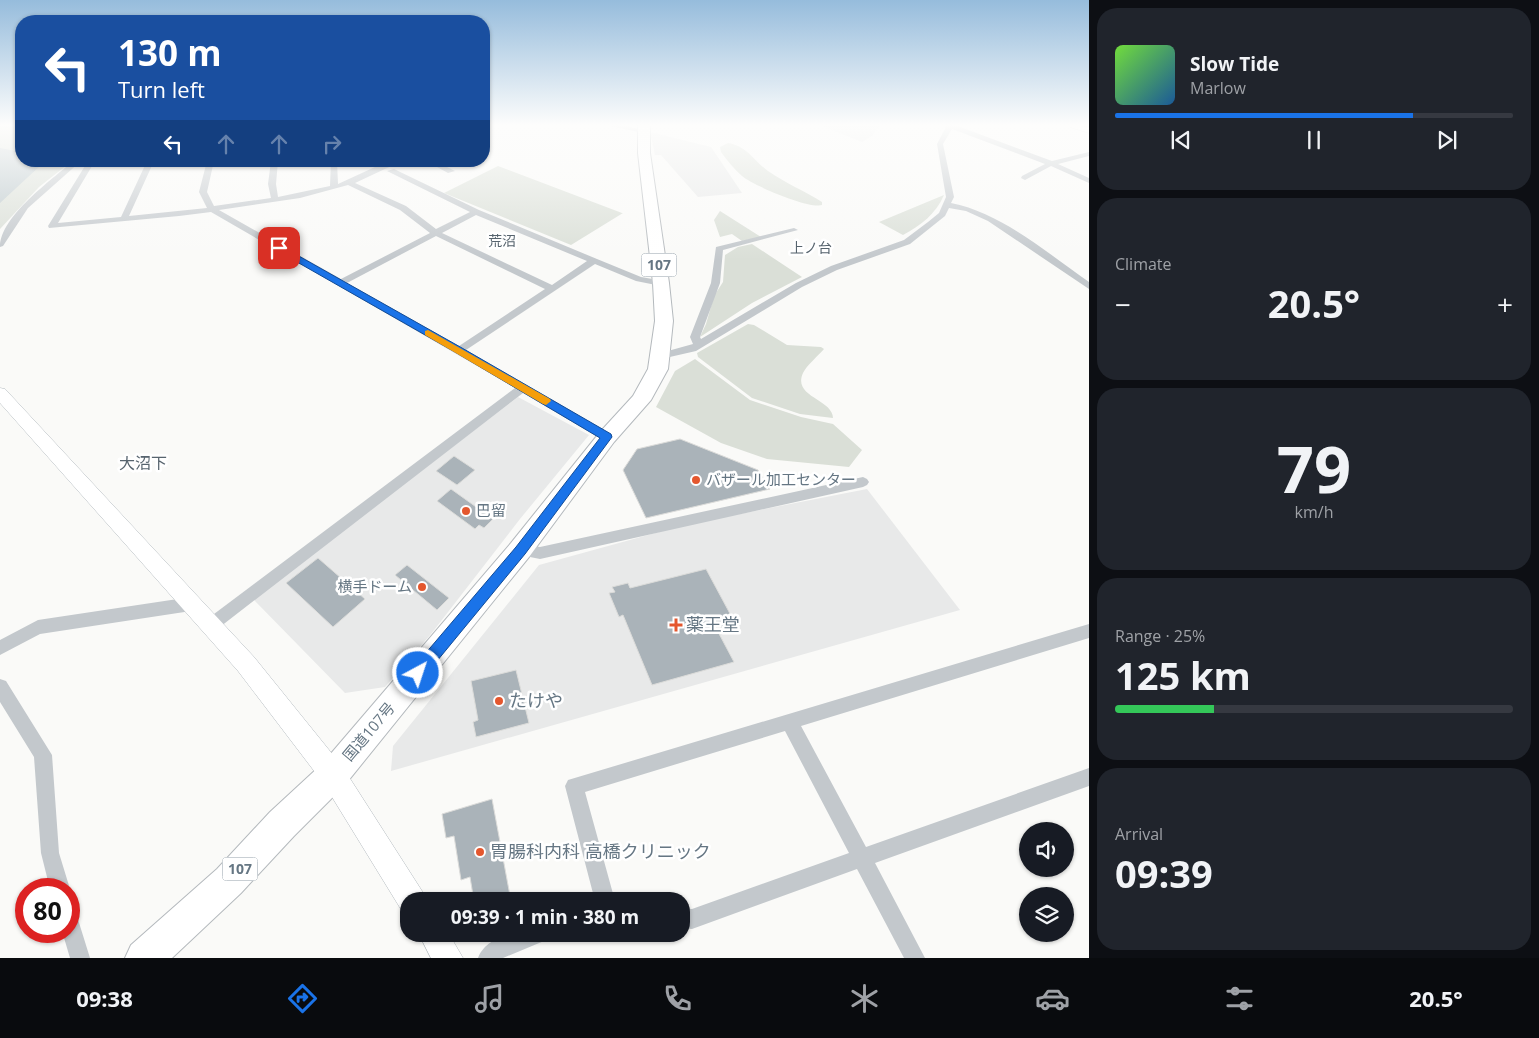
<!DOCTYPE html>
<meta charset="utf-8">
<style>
:root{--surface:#171b24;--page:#20242c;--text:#f1f3f6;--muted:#9ea1a6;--line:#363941;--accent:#1a73e8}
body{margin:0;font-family:"Open Sans","Noto Sans JP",sans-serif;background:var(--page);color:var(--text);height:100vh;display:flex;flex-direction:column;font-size:19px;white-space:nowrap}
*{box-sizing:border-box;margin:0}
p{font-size:16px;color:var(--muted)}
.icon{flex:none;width:28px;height:28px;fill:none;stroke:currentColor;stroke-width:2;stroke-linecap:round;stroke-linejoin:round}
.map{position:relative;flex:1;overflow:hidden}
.side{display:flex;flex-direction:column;gap:8px;padding:8px;background:#0d0f14;width:450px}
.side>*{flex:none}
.hud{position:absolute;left:15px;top:15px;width:475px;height:152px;border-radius:20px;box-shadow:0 1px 4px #0004;background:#1a4fa0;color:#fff;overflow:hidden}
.fabs{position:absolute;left:1019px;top:822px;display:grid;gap:10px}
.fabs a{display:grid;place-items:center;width:55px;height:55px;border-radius:50%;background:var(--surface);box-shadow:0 1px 4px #0004;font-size:25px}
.speed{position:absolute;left:15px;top:878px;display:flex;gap:10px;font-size:25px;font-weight:700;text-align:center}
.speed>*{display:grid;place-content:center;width:65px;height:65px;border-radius:50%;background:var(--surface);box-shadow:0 1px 4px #0004;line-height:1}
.speed .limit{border:8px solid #d22;background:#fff;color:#111}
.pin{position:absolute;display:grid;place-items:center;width:42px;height:42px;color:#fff;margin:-21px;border-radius:10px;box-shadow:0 2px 8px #0006}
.me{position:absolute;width:55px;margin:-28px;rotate:40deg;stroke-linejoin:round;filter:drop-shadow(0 0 4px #0008)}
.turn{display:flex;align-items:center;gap:18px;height:105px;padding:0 20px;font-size:22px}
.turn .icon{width:65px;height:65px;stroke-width:2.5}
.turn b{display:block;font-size:35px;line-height:42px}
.lanes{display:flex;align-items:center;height:48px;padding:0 20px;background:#0003;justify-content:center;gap:25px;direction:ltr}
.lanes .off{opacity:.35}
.big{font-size:38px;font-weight:700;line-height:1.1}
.side .widget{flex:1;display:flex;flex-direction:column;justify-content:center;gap:8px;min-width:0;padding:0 18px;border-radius:20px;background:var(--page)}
.side .dial{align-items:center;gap:0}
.dial b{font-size:65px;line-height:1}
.song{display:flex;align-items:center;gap:15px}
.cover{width:60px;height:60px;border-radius:8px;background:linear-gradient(135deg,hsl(100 70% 55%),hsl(210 70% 35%))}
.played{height:5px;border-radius:2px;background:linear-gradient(90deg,var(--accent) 75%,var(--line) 75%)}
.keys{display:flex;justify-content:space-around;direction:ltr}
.heat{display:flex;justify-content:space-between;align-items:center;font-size:28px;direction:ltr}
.charge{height:8px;border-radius:4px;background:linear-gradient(90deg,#34c759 25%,var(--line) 0)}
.trip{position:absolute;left:400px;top:892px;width:290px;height:50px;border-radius:20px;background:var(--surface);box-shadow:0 1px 4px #0004;font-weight:700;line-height:50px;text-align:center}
.tab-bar{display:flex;height:80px;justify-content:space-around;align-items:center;background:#090b0e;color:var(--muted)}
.tab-bar .icon{width:35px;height:35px}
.tab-bar .active{color:var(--accent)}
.tab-bar b{font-size:22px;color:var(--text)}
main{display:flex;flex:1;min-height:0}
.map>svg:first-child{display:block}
.built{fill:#e8e9e9}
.green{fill:#dadfd7}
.water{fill:#bbc7cb}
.building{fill:#aab3b9;stroke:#dcdcda}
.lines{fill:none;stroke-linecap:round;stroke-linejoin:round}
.secondary-casing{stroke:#b3babf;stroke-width:1}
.highway-casing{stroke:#b4b9bd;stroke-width:2}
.street{fill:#c3c8cc;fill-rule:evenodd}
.secondary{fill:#fff;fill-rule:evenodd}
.highway{fill:#fff;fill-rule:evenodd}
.route{fill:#1a73e8;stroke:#114b97}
.slow{fill:#f59e0b}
.poi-dot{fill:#e4572e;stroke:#fff;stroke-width:2}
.labels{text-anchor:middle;stroke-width:5;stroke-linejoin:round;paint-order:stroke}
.far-neighbourhood-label{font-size:14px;fill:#57646e;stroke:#fff}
.shield{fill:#fff;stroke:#939fa8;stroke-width:1}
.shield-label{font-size:14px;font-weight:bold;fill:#657683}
.poi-label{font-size:15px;fill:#657683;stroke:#fff;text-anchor:start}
.street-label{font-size:15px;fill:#657683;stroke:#fff}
.neighbourhood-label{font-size:16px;fill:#57646e;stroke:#fff}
.near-poi-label{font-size:18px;fill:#657683;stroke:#fff;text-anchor:start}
</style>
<main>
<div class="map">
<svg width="1089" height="958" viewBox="0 0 1089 958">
<rect width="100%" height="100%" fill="#fafaf8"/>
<g class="built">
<path d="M877,126H879L872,136L862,142L819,125Z"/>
<path d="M650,132L711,147L742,193L698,197L661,155H655Z"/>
<path d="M518,397L589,435L520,519L431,634L385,687L345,693L253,599Z"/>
<path d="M867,489L960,610L391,771L393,746L539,565L688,524Z"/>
</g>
<g class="green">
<path d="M0,125H21V161H72L39,187L0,229Z"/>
<path d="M728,143C747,146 753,160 768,171C785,183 805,191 822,202V205C809,209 754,186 742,176C734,169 727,160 721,152L720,147Z"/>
<path d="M498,166L622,213H623L571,245L444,193Z"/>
<path d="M944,195C936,214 921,225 903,235L879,222Z"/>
<path d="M720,211L761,237L742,241L732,234L720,237L714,220Z"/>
<path d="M752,244L802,277L752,303L700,337L706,324L714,296L723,282L725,255L738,247Z"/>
<path d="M748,324L754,325L787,345L821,347L824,349C818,356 807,365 803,373C792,397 833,399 833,418L800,414L752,398L698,357L697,353Z"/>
<path d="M695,359L750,400L801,417L833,424L862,450L849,467L767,459L721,443L656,407L675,371Z"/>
</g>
<path class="water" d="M0,148L21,152V161H41L42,164L0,203Z"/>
<g class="building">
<path d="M680,439L758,470L770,489L646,518L623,470L637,449Z"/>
<path d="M454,456L475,470L457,485L436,471Z"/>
<path d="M451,489L493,519L484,528L479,525L475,529L437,501Z"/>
<path d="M318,558L365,599L333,627L286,583Z"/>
<path d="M407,565L449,598L437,610L395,575Z"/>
<path d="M706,569L735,623L716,628L734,662L652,685L623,615L619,617L609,593L615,592L612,587L628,583L630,588Z"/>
<path d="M516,670L529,723L476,737L473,722L478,720L471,681Z"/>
<path d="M492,799L511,901H474L470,877L461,880L454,836L446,838L442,814Z"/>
</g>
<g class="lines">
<g class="secondary-casing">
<g id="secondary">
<path d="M1069,125L1089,127V133L1070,127Z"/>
<path d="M0,388L5,389L254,657L342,766L422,891L426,901H409V914L402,911L324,784L238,671L0,403Z"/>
<path d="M419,934H449L463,958H431Z"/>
</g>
</g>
<g class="highway-casing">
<path id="highway" d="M638,125H650V153L669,283L673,321L668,369L651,400L614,442L529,557L344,786L294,836L241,893L172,958H125L131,945L217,869L270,812L322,764L511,543L600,432L633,396L648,369L655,321L653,283L638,153Z"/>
</g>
<g class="street">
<path d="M606,125H623L646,131L643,133Z"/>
<path d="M947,125H955L1052,161L1089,152V156L1058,164L1089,178V183L1051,166L1025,180L1021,178L1022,176L1045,164L952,129L943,144L954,197L951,203C1002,213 1047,253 1089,282V289L988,221L966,211L949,208L945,216L910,244L837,270L802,287L696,351L661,359L657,358L656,356L657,354L693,344L690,337L711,283L716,247L794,228L798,230L723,250L720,283L700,337L701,339L796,283L831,266L904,240L928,222L939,213L946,197L937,144Z"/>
<path d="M73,161H81L28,208L3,246L0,247C0,216 52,180 73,161Z"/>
<path d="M88,161H95L58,223L121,217L147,161H154L129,216L207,208L199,192L207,161H214L207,192L214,206L271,198L268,184L271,161H278L276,184L278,197L330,186L331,161H337L338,184L388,161H402L355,183L406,206L436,229L470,212L387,171L394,169L479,210L597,259L641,277L664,281V285L661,286L636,281L595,264L466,350L611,434L613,437L607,441L603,440L523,393L216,630L211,632L206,630L203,625L206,620L515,388L211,212L179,216L49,228L48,226ZM348,185L400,210L430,233L341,279L219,210L300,198ZM476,215L587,261L552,285L442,233ZM436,236L545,289L459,346L347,283Z"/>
<path d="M426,161H435L455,171L448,173Z"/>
<path d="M863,477L867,479L869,482L867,485L863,487L540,559L515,554L513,550L515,546L520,544L540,547Z"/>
<path d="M191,597L196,599L198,604L196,609L191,611L40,634L0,655V640L38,620Z"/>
<path d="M1089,624V638L801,726L866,847L1089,768V786L875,863L925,958H904L857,869L692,929L681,928V908L692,909L849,853L785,731L585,792L615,901H595L565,786L568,780Z"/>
<path d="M0,679L6,681L52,755L59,853L70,889L69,892V889H50L41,853L34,757L0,702Z"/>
<path d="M69,910L76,913L90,958H70L62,931H69Z"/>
<path d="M510,934H547L544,941L503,958H478C484,943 496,939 510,934Z"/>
</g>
<use href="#secondary" class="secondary"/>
<use href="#highway" class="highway"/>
</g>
<linearGradient id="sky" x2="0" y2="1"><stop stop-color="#96bcdc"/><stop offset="0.48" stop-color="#fdfdfc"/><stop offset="1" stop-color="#fdfdfc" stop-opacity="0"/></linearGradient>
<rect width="1089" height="260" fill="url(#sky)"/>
<path class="route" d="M276,246H281L462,348L611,434L612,437L525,554L423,678L418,680L413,678L411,673L413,668L516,547L600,438L455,352L276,250Z"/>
<path class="slow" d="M428,330L550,399L551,401L546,405L543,404L425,335V331Z"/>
<g class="poi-dot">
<circle cx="696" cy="480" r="5"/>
<circle cx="466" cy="511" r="5"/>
<circle cx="422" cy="587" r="5"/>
<path d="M673.5 617.5h5v5h5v5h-5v5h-5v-5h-5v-5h5z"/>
<circle cx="499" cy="701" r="5"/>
<circle cx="480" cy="852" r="5"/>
</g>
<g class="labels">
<g class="far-neighbourhood-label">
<text x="502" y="246">荒沼</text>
<text x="811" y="253">上ノ台</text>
</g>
<g class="shield">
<rect x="641.5" y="253.5" width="35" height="23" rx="4"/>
<rect x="222.5" y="857.5" width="35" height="23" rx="4"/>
</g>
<g class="shield-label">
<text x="659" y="270">107</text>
<text x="240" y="874">107</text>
</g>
<g class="poi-label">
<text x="706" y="485">バザール加工センター</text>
<text x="476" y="516">巴留</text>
<text x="412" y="592" text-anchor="end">横手ドーム</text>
</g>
<g class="street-label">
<text transform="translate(369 732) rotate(-50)" y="5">国道107号</text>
</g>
<g class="neighbourhood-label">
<text x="143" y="469">大沼下</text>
</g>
<g class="near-poi-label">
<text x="686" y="631">薬王堂</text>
<text x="509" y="707">たけや</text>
<text x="490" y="858">胃腸科内科 高橋クリニック</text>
</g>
</g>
</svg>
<div class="fabs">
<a><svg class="icon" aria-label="sound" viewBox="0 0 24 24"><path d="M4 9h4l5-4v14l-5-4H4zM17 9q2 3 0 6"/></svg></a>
<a><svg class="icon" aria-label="layers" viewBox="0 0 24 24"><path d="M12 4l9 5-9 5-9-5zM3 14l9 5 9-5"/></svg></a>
</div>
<div class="speed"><div class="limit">80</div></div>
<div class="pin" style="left:279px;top:248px;background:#d93025"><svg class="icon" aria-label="arrive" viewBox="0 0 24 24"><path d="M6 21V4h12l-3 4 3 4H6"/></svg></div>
<svg class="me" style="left:418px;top:673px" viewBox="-20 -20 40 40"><circle r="17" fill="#1a73e8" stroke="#fff" stroke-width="3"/><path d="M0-11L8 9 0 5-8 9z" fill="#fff"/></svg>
<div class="trip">09:39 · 1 min · 380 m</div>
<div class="hud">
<div class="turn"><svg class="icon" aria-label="left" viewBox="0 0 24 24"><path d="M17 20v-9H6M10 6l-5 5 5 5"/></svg><div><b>130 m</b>Turn left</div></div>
<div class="lanes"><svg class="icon" aria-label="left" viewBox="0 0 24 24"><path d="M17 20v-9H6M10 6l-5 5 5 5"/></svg><svg class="icon off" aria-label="ahead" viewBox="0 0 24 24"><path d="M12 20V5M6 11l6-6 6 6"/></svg><svg class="icon off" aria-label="ahead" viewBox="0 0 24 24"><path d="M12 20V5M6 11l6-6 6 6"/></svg><svg class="icon off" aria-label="right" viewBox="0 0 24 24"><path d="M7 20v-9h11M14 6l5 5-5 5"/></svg></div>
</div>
</div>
<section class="side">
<div class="widget">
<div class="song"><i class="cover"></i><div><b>Slow Tide</b><p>Marlow</p></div></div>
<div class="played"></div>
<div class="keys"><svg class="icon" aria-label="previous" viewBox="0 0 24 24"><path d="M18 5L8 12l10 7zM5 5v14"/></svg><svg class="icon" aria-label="pause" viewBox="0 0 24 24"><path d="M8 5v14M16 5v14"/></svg><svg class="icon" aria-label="next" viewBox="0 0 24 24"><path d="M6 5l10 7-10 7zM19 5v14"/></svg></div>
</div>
<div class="widget"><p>Climate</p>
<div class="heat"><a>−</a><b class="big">20.5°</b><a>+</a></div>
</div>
<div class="widget dial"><b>79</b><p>km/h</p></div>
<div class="widget"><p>Range · 25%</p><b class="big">125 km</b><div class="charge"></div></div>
<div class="widget"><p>Arrival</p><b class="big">09:39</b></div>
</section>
</main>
<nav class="tab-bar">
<b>09:38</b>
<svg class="icon active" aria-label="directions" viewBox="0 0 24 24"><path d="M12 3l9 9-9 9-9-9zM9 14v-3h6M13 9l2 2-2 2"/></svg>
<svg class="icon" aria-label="music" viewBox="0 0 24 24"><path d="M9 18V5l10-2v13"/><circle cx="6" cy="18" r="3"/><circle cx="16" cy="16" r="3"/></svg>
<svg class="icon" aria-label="phone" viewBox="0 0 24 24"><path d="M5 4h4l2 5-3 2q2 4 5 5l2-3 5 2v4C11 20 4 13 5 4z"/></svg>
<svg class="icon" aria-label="climate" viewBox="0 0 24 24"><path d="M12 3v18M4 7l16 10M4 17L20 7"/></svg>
<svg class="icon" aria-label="car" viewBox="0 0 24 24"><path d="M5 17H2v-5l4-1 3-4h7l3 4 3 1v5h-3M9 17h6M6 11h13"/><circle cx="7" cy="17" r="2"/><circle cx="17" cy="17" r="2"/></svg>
<svg class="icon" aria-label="filters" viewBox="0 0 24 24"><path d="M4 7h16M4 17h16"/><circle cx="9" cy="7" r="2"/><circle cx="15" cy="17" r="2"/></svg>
<b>20.5°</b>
</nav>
